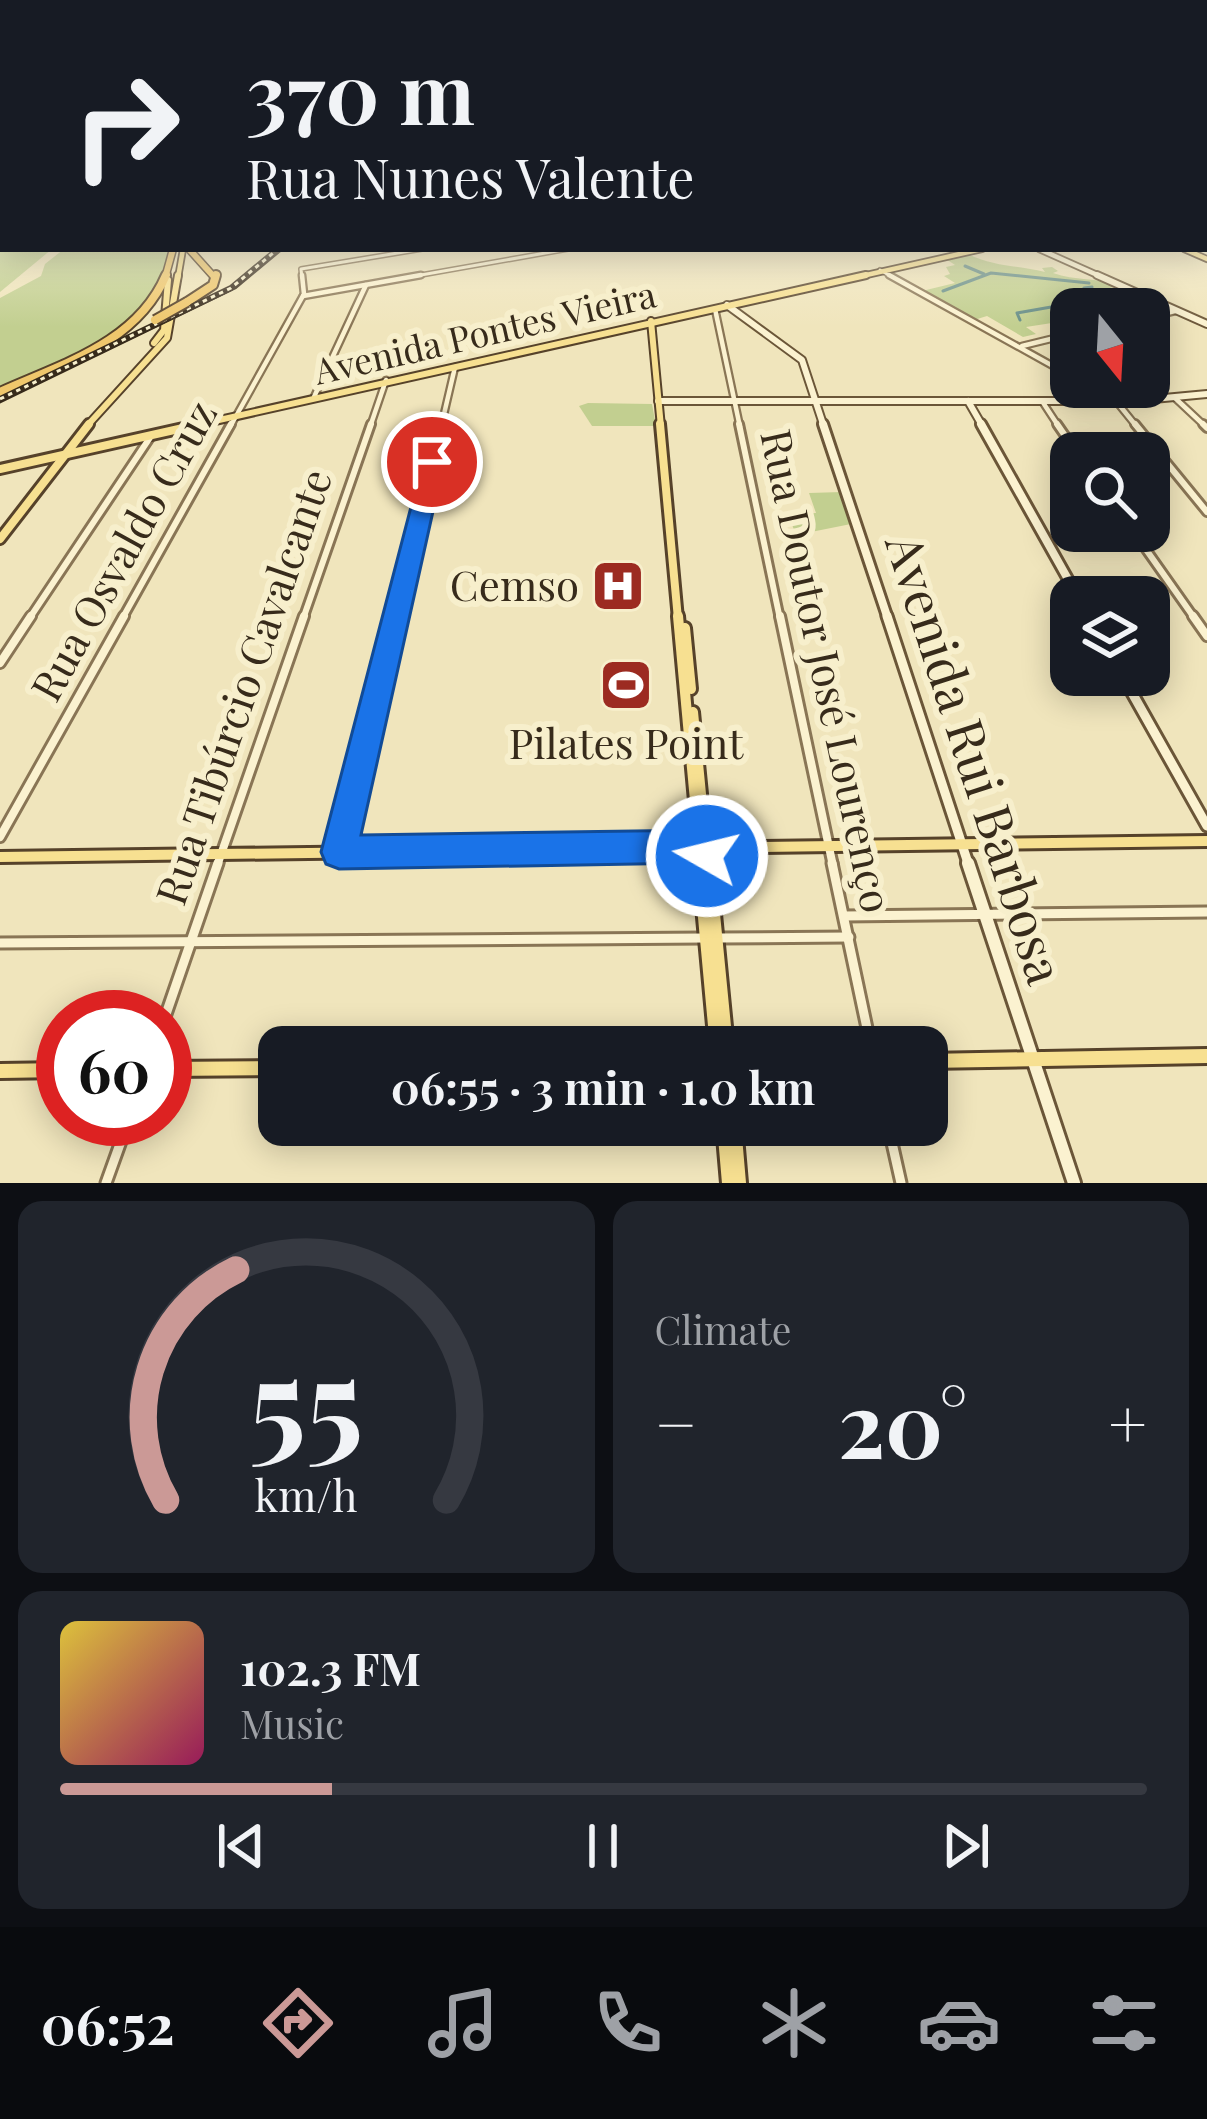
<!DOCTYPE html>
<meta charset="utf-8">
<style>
:root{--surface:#171b24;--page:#20242c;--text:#f1f3f6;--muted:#9ea1a6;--line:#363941;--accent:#cb9996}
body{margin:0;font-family:"Playfair Display",serif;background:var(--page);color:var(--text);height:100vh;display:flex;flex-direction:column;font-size:45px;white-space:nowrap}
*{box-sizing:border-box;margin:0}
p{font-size:39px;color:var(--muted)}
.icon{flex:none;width:66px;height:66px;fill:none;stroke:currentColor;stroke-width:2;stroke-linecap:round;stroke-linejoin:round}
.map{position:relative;height:1183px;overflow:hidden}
.panel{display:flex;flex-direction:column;gap:18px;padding:18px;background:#0d0f14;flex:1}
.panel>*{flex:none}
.top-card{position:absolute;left:0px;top:0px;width:1209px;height:252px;box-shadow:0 6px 30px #0003;background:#171b24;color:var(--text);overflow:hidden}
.needle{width:78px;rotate:162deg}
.tools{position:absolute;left:1050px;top:288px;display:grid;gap:24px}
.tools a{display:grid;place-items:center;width:120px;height:120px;border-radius:24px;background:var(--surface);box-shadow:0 6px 30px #0003;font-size:60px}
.speed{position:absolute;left:36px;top:990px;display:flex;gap:24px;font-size:60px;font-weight:700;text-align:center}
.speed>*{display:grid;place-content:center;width:156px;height:156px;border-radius:50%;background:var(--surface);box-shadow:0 6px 30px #0003;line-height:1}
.speed .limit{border:18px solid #d22;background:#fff;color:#111}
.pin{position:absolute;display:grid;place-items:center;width:102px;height:102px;color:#fff;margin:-51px;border:6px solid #fff;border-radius:50%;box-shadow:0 3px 12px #0007}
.me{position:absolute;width:132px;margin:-66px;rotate:278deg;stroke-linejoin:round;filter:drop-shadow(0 0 9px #0008)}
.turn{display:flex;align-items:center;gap:42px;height:252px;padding:0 48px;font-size:54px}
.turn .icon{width:156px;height:156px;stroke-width:2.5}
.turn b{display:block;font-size:84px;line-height:102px}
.big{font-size:90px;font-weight:700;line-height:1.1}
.panel .card{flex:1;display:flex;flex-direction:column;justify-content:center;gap:18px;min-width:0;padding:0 42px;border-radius:24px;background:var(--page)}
.panel .dial{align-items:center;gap:0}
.dial svg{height:312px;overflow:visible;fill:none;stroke:var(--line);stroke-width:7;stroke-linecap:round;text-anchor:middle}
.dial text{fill:var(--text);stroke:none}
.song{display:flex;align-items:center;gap:36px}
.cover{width:144px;height:144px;border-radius:18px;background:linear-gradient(135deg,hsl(50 70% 55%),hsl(330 70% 35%))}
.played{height:12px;border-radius:6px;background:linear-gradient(90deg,var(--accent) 25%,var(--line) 25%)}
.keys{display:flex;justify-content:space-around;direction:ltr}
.heat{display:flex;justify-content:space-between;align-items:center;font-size:66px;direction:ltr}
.panel .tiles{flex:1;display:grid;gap:18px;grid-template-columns:1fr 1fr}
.card:last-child{grid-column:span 2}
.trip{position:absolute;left:258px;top:1026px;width:690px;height:120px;border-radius:24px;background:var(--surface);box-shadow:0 6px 30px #0003;font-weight:700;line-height:120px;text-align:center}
.tabs{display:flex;height:192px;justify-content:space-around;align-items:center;background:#090b0e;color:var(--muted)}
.tabs .icon{width:84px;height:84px}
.tabs .on{color:var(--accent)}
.tabs b{font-size:54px;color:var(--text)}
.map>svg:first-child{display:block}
.green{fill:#c2cf90}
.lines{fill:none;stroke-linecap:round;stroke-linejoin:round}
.stream{stroke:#688f89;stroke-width:3}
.tertiary-far4-casing{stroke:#897555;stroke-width:6}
.tertiary-far3-casing{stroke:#897555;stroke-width:9}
.tertiary-far2-casing{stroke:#897555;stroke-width:12}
.tertiary-far1-casing{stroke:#897555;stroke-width:14}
.tertiary-casing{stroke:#897555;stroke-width:15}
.secondary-far4-casing{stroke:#6b5638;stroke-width:8}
.secondary-far3-casing{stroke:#6b5638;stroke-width:10}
.secondary-far2-casing{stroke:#6b5638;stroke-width:14}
.secondary-far1-casing{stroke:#6b5638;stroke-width:15}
.secondary-casing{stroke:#6b5638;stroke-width:18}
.primary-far4-casing{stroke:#56422a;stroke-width:8}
.primary-far3-casing{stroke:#56422a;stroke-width:10}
.primary-far2-casing{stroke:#56422a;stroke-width:14}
.primary-far1-casing{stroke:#56422a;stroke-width:16}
.primary-casing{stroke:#56422a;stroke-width:20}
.trunk-far1-casing{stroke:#56422a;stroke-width:9}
.trunk-casing{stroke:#56422a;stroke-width:12}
.tertiary-far4{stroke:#fbf2d0;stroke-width:3}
.tertiary-far3{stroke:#fbf2d0;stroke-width:4.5}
.tertiary-far2{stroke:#fbf2d0;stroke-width:6}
.tertiary-far1{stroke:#fbf2d0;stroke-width:8}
.tertiary{stroke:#fbf2d0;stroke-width:9}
.secondary-far4{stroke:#fbf2d0;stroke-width:4.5}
.secondary-far3{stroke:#fbf2d0;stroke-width:6}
.secondary-far2{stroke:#fbf2d0;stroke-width:8}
.secondary-far1{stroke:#fbf2d0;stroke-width:9}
.secondary{stroke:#fbf2d0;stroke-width:12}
.primary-far4{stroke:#f7e091;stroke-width:4.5}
.primary-far3{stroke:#f7e091;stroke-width:6}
.primary-far2{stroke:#f7e091;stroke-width:8}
.primary-far1{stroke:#f7e091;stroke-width:10}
.primary{stroke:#f7e091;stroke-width:14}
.trunk-far1{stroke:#efc76c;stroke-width:6}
.trunk{stroke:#efc76c;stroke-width:8}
.tram{stroke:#372b1b;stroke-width:3}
.rail-casing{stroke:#372b1b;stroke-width:6}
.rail{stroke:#f7efcc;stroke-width:3;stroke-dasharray:4.5;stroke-linecap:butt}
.trunk-bridge-casing{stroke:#56422a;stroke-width:12;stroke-linecap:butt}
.trunk-bridge{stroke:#efc76c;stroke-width:8}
.route{fill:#1a73e8;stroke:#114b97;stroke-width:3}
.labels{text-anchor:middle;stroke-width:12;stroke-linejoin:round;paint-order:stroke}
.far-street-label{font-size:36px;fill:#372b1b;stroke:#f7efcc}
.street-label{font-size:42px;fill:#372b1b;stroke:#f7efcc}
.poi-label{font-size:42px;fill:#372b1b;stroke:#f7efcc;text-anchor:end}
.near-street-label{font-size:51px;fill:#372b1b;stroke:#f7efcc}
</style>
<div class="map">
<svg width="1207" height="1183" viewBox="0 0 1207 1183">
<rect width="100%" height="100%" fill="#f0e5bc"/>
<g class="green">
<path d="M0,161L3,249H52L0,292Z"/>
<path d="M64,249H169L159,294L118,333L0,390V298L41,276L45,264Z"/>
<path d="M968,254C994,267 1017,265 1045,272L1042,268L1052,267L1058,271L1053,273C1075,281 1097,277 1118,286L1101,290L1126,309H1071V320L1026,327L1036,334L1023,337L987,316L974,320L922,291L955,283L944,276L950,274L946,267L955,265L946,259Z"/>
<path d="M588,403L652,404L656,426H592L579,406Z"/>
<path d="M842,492L851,524L796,535L788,514L816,513L809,493Z"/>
</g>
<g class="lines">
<g class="stream">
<path d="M965,266L984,274"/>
<path d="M1087,289L1112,309"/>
<path d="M943,291L991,273L1089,283"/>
<path d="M1020,320L1017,313L1091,300L1084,288L1092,287"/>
</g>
<g class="tertiary-far4-casing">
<g id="tertiary-far4">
<path d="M880,270L894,278"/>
<path d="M302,278L301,269L422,249"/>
<path d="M404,278L568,249"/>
</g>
</g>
<g class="tertiary-far3-casing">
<g id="tertiary-far3">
<path d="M889,275L1071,376"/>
<path d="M303,296L421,275"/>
<path d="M715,309L740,427"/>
<path d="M1149,317L1175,311"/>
<path d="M1022,346L1071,334"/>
<path d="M1091,387L1116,401L1137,427"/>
<path d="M314,397L366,285"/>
<path d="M1175,398L1206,427"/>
<path d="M1042,401L1059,427"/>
<path d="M230,427L304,294L302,275"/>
<path d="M370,427L386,380"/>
<path d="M441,427L455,367"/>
</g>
</g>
<g class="tertiary-far2-casing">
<g id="tertiary-far2">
<path d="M739,424L780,619"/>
<path d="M1057,424L1077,453"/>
<path d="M1135,424L1207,512"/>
<path d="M1203,424L1207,428"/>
<path d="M1133,531L1195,619"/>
<path d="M29,619L151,436"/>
<path d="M122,619L231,424"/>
<path d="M303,619L371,424"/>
<path d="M395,619L441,424"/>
</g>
</g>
<g class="tertiary-far1-casing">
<g id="tertiary-far1">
<path d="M780,616L833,866"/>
<path d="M1193,616L1207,636"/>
<path d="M0,663L31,616"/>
<path d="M0,837L124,616"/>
<path d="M339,852L395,616"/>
<path d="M217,866L304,616"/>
</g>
</g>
<g class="tertiary-casing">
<g id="tertiary">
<path d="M832,863L871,1047"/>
<path d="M844,916L1207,912"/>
<path d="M718,938L849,937"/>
<path d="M0,943L704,938"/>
<path d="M165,1017L218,863"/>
<path d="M888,1125L901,1183"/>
<path d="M106,1183L129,1119"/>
</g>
</g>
<g class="secondary-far4-casing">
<path id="secondary-far4" d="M1039,249L1104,278"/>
</g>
<g class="secondary-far3-casing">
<g id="secondary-far3">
<path d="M1097,275L1207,324"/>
<path d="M727,305L802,360L824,427"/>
<path d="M658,401H1132L1207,394"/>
<path d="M968,401L983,427"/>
</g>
</g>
<g class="secondary-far2-casing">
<g id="secondary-far2">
<path d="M823,424L888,619"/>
<path d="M981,424L1078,597"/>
</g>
</g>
<g class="secondary-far1-casing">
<g id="secondary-far1">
<path d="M887,616L969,866"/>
<path d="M1122,675L1207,826"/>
</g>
</g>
<g class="secondary-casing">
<path id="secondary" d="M968,863L1074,1183"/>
</g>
<g class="primary-far4-casing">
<g id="primary-far4">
<path d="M1184,249L1207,259"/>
<path d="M178,278L183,249"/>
<path d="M853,278L982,249"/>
</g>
</g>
<g class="primary-far3-casing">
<g id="primary-far3">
<path d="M651,321L661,427"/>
<path d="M154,343L164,330L168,280"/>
<path d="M86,427L167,338L178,275"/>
<path d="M188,427L866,275"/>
</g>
</g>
<g class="primary-far2-casing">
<g id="primary-far2">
<path d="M660,424L678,619"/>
<path d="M0,469L201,424"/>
<path d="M0,539L89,424"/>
</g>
</g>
<g class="primary-far1-casing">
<g id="primary-far1">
<path d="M678,616L701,866"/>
<path d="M685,628L691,689"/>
<path d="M693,712L708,866"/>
<path d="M0,857L1207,841"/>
</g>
</g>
<g class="primary-casing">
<g id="primary">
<path d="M700,863L717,1047"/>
<path d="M708,863L726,1047"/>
<path d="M927,1061L1207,1056"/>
<path d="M165,1069L279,1068"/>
<path d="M0,1071L63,1070"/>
<path d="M724,1125L729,1183"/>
<path d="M734,1125L739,1183"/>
</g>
</g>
<g class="trunk-far1-casing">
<g id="trunk-far1">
<path d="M189,249L215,278"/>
<path d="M165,278L173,249"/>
</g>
</g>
<g class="trunk-casing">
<g id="trunk">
<path d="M187,302L213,285L216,275"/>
<path d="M0,392C62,364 137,343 166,275"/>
</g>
</g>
<use href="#tertiary-far4" class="tertiary-far4"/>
<use href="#tertiary-far3" class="tertiary-far3"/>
<use href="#tertiary-far2" class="tertiary-far2"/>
<use href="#tertiary-far1" class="tertiary-far1"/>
<use href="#tertiary" class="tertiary"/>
<use href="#secondary-far4" class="secondary-far4"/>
<use href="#secondary-far3" class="secondary-far3"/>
<use href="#secondary-far2" class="secondary-far2"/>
<use href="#secondary-far1" class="secondary-far1"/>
<use href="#secondary" class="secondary"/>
<use href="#primary-far4" class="primary-far4"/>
<use href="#primary-far3" class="primary-far3"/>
<use href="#primary-far2" class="primary-far2"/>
<use href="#primary-far1" class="primary-far1"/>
<use href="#primary" class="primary"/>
<use href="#trunk-far1" class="trunk-far1"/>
<use href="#trunk" class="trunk"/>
<path class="tram" d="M0,402L235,288L282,249"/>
<g class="rail-casing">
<path id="rail" d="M0,399L231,288L278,249"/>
</g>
<use href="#rail" class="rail"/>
<g class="trunk-bridge-casing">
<path id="trunk-bridge" d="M155,320L187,302"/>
</g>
<use href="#trunk-bridge" class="trunk-bridge"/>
</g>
<linearGradient id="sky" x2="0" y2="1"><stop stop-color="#8bb9d6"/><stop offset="0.49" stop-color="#f8f3e1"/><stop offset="1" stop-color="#f8f3e1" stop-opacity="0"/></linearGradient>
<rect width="1207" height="327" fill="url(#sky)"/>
<path class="route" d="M424,457L444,462L361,835L706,830L719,835L725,856L720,867L707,872L693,863L339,869L326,864L321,852Z"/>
<defs>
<g id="hospital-square" transform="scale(2.7)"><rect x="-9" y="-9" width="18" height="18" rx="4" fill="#9c2b21" stroke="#f7efcc"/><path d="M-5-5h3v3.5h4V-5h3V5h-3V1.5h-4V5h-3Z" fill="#fff"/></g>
<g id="stadium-square" transform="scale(2.7)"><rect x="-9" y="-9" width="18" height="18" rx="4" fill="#9c2b21" stroke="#f7efcc"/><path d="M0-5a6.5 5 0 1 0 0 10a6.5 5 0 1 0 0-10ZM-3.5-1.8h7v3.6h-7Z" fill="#fff"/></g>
</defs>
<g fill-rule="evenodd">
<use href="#hospital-square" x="618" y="586"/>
<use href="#stadium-square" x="626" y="685"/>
</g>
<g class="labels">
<g class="far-street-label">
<text transform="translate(485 333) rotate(-13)" y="13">Avenida Pontes Vieira</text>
</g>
<g class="street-label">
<text transform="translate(124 551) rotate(-61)" y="15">Rua Osvaldo Cruz</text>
<text transform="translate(826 671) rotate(78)" y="15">Rua Doutor José Lourenço</text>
<text transform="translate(244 687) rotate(-71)" y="15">Rua Tibúrcio Cavalcante</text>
</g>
<g class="poi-label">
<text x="579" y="601">Cemso</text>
<text x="626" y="759" text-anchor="middle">Pilates Point</text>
</g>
<g class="near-street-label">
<text transform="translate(974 759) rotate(72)" y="18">Avenida Rui Barbosa</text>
</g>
</g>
</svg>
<div class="tools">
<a><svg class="needle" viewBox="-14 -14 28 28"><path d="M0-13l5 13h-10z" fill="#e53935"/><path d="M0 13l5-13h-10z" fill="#9ea1a6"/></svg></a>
<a><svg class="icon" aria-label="search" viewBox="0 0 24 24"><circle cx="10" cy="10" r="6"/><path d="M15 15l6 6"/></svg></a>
<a><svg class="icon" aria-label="layers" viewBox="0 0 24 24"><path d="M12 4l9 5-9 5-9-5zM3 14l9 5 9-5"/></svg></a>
</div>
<div class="speed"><div class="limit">60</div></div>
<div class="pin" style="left:432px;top:462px;background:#d93025"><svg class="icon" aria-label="arrive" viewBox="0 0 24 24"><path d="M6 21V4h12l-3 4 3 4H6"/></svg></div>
<svg class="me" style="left:707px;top:856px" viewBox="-20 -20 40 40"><circle r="17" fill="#1a73e8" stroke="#fff" stroke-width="3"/><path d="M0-11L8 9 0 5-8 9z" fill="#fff"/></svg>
<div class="trip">06:55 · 3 min · 1.0 km</div>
<div class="top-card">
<div class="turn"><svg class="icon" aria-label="right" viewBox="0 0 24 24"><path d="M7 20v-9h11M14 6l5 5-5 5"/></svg><div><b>370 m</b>Rua Nunes Valente</div></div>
</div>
</div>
<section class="panel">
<div class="tiles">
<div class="card dial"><svg viewBox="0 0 100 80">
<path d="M14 69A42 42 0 1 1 86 69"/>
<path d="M14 69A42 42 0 0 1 32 10" stroke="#cb9996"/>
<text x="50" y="56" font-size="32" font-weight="700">55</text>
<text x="50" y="72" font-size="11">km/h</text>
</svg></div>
<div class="card"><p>Climate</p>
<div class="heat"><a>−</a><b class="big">20°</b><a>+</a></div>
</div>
<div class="card">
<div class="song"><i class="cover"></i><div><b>102.3 FM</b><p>Music</p></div></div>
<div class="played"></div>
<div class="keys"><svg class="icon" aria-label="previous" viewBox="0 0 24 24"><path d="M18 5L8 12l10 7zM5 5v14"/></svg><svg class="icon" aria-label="pause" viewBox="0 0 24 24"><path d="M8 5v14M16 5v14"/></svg><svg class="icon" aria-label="next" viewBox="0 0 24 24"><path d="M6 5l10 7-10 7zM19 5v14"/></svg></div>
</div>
</div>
</section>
<nav class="tabs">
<b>06:52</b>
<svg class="icon on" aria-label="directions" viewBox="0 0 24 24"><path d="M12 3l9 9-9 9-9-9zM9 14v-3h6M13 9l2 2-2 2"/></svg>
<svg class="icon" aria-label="music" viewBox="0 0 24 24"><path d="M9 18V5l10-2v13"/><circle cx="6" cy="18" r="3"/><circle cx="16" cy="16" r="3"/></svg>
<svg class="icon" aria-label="phone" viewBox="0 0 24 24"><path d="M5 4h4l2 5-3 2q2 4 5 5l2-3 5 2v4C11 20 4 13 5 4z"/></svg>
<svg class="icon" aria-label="climate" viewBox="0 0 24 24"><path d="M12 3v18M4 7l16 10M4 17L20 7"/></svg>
<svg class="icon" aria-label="car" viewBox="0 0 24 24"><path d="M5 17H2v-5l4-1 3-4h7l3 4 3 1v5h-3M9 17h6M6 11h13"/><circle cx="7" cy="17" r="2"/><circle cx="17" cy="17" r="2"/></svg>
<svg class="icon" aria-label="filters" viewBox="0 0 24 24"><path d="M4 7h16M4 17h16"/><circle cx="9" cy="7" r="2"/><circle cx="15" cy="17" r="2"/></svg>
</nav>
